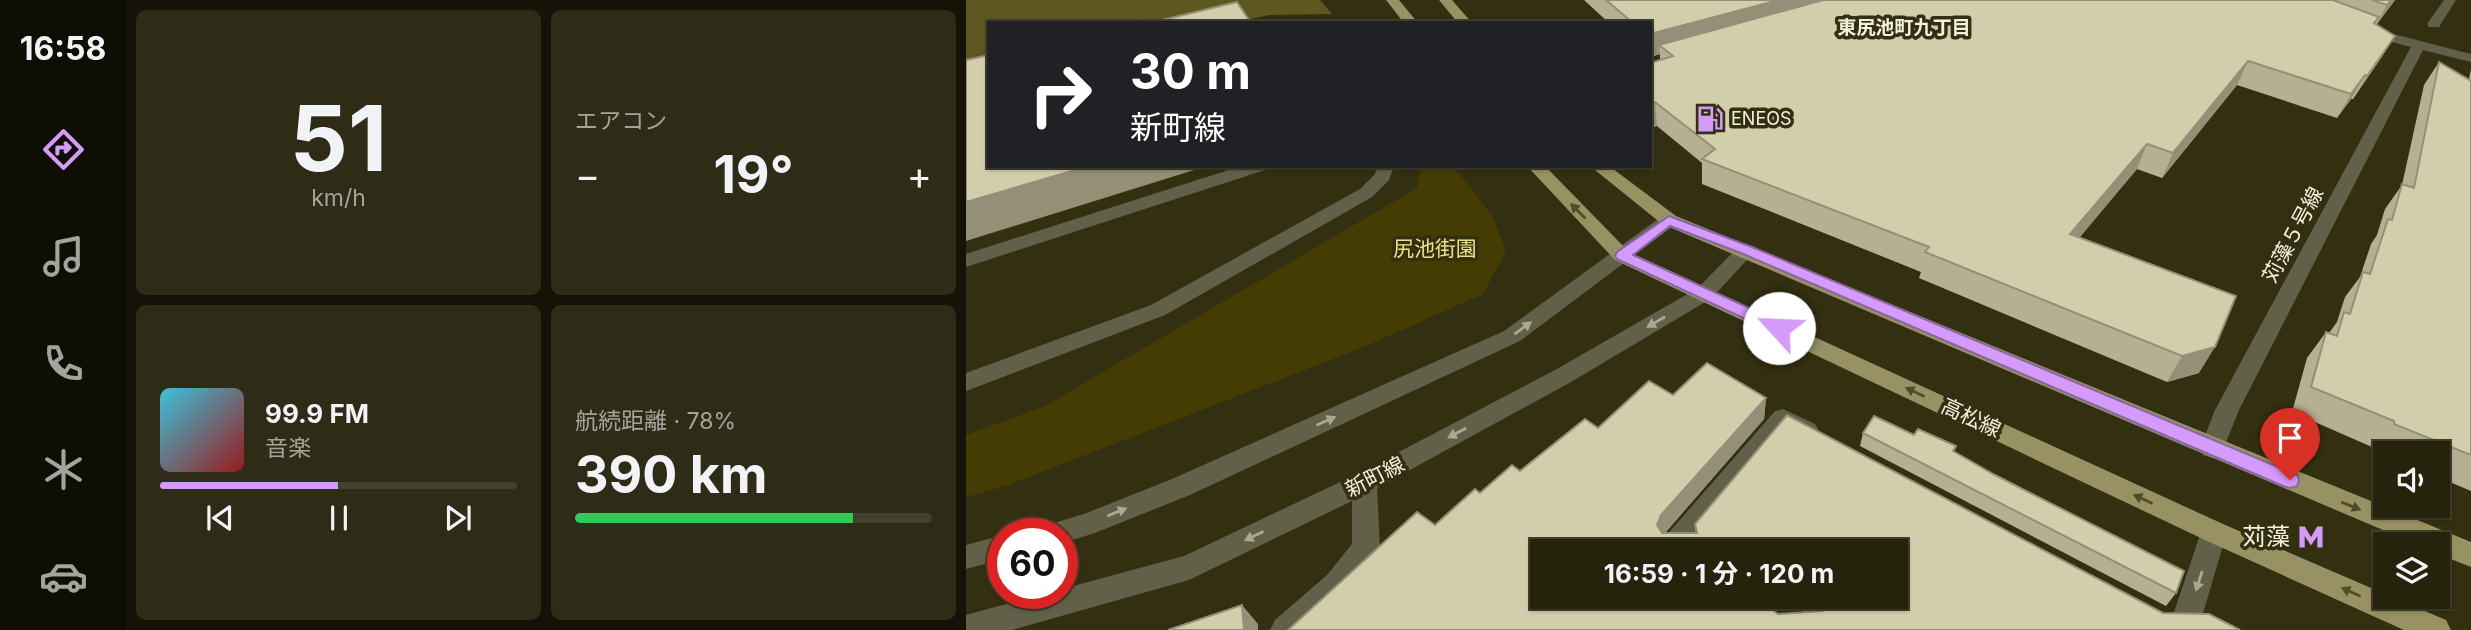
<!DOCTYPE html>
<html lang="ja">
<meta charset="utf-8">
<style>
:root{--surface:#26230d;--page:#2e2b16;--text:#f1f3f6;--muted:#a4a49d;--line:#42402e;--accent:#d59bfb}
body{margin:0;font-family:Inter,"Noto Sans JP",sans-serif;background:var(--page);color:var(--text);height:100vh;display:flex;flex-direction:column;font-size:26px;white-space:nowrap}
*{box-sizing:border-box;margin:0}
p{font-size:23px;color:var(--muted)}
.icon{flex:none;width:38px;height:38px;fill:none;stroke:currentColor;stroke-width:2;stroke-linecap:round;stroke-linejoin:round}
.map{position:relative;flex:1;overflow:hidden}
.drawer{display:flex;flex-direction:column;gap:10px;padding:10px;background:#151307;width:840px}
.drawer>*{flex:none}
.top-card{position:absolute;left:21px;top:21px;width:665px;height:147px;border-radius:0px;box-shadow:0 2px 5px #0004,0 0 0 2px var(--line);background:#202124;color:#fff;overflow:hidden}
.controls{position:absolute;left:1407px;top:441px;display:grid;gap:14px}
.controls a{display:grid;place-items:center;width:77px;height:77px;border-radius:0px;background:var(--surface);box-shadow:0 2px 5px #0004,0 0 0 2px var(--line);font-size:35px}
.speed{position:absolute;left:21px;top:518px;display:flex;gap:14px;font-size:35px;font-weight:700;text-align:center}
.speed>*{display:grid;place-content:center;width:91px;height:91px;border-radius:50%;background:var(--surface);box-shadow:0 2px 5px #0004,0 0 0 2px var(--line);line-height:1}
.speed .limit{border:10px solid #d22;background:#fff;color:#111}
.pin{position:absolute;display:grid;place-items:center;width:60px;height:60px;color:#fff;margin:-72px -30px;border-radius:50% 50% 50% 0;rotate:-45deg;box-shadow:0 0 7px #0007}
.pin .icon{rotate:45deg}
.me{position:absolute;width:77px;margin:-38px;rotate:295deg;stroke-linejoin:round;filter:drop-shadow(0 0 5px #0008)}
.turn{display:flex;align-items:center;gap:24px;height:147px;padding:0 28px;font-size:32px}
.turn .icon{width:91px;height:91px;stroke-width:2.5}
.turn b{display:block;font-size:49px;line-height:60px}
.big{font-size:52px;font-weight:700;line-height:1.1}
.drawer .tile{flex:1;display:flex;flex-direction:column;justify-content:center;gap:10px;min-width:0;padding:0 24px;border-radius:10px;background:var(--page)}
.drawer .dial{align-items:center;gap:0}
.dial b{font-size:91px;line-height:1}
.song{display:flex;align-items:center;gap:21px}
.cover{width:84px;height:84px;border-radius:10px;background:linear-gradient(135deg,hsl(190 70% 55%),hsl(0 70% 35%))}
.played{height:7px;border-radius:4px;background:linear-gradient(90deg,var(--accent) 50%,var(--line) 50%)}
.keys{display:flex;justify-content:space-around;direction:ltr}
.heat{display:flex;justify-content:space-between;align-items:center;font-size:38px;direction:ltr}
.charge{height:10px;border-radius:5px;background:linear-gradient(90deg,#34c759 78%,var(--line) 0)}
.drawer .tiles{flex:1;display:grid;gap:10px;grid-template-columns:repeat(2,1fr)}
.trip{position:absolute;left:564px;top:539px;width:378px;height:70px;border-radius:0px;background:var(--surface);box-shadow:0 2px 5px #0004,0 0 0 2px var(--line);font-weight:700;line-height:70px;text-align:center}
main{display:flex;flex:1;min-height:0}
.dock{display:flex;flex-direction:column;width:126px;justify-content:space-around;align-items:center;background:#0f0e05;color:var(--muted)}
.dock .icon{width:49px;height:49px}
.dock .selected{color:var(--accent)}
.dock b{font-size:32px;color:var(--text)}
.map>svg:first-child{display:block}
.green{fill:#443c02}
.water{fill:#5e5720}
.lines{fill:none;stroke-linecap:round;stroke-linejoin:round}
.minor{fill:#63604a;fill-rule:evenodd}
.major{fill:#979163;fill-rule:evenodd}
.wall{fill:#b5b092;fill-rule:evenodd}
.shaded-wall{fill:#939077}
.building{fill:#d2cdaa;stroke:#939077;stroke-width:2;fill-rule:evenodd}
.oneway{fill:#514c2a}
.oneway2{fill:#aba894}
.route{fill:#d59bfb;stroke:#8a65a3;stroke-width:2}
.labels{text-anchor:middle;stroke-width:7;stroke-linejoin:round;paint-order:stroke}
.far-poi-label{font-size:18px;fill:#f3f0df;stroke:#332f11;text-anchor:start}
.far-neighbourhood-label{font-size:19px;font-weight:bold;fill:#f3f0df;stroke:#332f11}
.street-label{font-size:21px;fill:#f3f0df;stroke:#332f11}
.park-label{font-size:21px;fill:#ece08c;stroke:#332f11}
.near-poi-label{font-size:24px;fill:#f3f0df;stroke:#332f11;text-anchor:end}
</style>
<main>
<nav class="dock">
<b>16:58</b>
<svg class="icon selected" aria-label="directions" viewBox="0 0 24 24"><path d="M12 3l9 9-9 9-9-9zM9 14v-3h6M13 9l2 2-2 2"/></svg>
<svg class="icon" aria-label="music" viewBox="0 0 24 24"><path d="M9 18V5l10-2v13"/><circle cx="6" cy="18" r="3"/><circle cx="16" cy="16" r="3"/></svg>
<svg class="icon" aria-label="phone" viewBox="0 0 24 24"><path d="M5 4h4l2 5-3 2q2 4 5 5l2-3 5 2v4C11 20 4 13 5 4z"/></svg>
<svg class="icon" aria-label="climate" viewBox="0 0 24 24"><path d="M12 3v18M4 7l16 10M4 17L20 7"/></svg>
<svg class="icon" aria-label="car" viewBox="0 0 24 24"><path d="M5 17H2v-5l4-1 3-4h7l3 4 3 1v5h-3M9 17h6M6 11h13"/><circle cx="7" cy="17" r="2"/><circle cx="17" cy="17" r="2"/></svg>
</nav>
<section class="drawer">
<div class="tiles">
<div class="tile dial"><b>51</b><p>km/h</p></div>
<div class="tile"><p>エアコン</p>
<div class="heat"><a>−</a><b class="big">19°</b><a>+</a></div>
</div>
<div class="tile">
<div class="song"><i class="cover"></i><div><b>99.9 FM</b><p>音楽</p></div></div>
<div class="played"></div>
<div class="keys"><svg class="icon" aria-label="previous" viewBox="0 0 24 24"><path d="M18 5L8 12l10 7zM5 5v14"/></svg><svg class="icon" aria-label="pause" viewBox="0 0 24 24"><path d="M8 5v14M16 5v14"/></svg><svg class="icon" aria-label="next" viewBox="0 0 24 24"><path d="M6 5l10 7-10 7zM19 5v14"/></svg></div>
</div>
<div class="tile"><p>航続距離 · 78%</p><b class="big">390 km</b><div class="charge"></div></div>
</div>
</section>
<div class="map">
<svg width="1505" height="630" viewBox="0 0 1505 630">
<rect width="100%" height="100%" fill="#332f11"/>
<path class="green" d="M455,166H487L526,215L540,251L517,294L398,347L40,486L0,497V435L79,406L451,188Z"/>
<path class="water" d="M0,0H354L366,14L303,15L265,23H23V79L0,85Z"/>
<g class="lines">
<g class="minor">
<path d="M1478,0H1490L1473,27H1463L1461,24Z"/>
<path d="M1400,27L1505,54V62L1457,50L1273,410L1255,455L1246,458L1237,455L1234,448L1249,410L1445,47L1395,34V28Z"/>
<path d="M275,166H301L299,170L0,267V254Z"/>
<path d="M411,166H428L423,180L406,197L199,315L0,391V373L185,305L394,189L409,174Z"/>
<path d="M703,214L710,216L712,220L710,224L554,341L224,495L129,533L96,543V534H74L78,526L118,514L206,479L538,331L696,216Z"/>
<path d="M780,244L787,246L790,250L746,298L605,382L411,488L414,548C398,581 367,606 340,630H304L309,620L361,575L386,544V501L223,580L46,630H0V615L80,593H96V589L218,556L389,475L589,370L732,288L773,246Z"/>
<path d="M817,409L849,424L853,431L849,438L841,441L820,431L727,544L730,551H698L695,546L699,537L809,411Z"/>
<path d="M1248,520L1257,524L1261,532L1232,630H1202L1235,532L1239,524Z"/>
<path d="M37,535V559L0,569V545Z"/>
</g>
<g class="major">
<path d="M420,0H433L452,23H438Z"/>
<path d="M473,0H486L506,23H492Z"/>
<path d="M561,166H579L663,252L1257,524L1419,594V597H1426L1480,620L1485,630H1438L1239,540L649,260Z"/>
<path d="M624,166H643L710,216L1505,542V567L1472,554V544H1450L696,224Z"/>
</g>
</g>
<g class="wall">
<path d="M618,0H1429L1410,25L1429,36L1415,58L1387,99H1385L1371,118L1271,85L1196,178L1171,169L1113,237L1233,373L1201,382L953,278L955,272L736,184V163L691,126L684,128L694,60V54L684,57V23H643Z"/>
<path d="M1473,62L1503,79L1505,69V491L1472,477V453H1419V456L1405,450L1406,447L1326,412L1341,358L1360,332L1363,333L1371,322L1379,297L1394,277L1405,244L1411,235L1419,209L1436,185L1458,85Z"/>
<path d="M741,363L800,398L798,419L699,533H730L729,524L821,415L1197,613L1243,614L1274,630H322L451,512L469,525L509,489L514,493L546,465L554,471L619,419L632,428L683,381L707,395ZM576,551H929V597H814L838,612L812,614L788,597H576Z"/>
<path d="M897,433L948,435L990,446L988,452L1210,593L1200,606L894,446Z"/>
</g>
<g class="shaded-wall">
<path d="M813,0H892L693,45L694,54L684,57V34Z"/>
<path d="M1425,0H1429L1409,27L1421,5Z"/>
<path d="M1429,36L1415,58L1387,99L1401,76Z"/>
<path d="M1282,61L1271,85L1196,178L1207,153Z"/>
<path d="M1399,75L1385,99L1371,118L1385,94Z"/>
<path d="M689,102L691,126L684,128V103Z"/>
<path d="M1181,144L1171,169L1095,260L1104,234Z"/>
<path d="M123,166H241L0,241V202Z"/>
<path d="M1249,347L1233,373L1201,382L1216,356Z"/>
<path d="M800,398L798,419L697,535L691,525L695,515Z"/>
<path d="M276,605L292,624V630H278Z"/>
</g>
<g class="building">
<path d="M640,0H813L684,34V23H667Z"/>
<path d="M857,0H1367L1413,17L1408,23L1429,36L1401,76L1399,75L1385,94L1282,61L1207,153L1181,144L1104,234L1270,296L1249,347L1216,356L959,252L963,247L736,159L749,149L689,102L684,103V63L707,56L693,45Z"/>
<path d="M1406,0H1425L1421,5Z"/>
<path d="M271,2L285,23H184Z"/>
<path d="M170,20L172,23H159Z"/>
<path d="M23,55V166H123L0,202V60Z"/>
<path d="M1473,62L1505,81V455L1428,424V421L1345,387L1360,332L1371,336L1378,312L1384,314L1397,272L1404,274L1422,219L1426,220L1436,184L1448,188Z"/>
<path d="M741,363L800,398L695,515L691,525L696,533H731L729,524L821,415L1197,613L1243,614L1274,630H322L451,512L469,525L509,489L514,493L546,465L554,471L619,419L632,428L683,381L707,395ZM576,551H929V597H847L850,598L856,611L812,614L788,597H576Z"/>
<path d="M908,416L948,435L952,429L990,446L987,451L1029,475L1218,571L1210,593L897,433Z"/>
<path d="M276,605L278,630H202Z"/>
</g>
<defs><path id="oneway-solid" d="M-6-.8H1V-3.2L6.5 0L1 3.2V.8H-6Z" transform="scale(1.75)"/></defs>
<g class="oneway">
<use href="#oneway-solid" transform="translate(612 211) rotate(-135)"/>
<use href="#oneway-solid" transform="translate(949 392) rotate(-155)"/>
<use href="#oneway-solid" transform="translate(1177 499) rotate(-155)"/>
<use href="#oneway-solid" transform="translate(1385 506) rotate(22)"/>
<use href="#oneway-solid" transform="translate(1385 592) rotate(-156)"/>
</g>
<g class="oneway2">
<use href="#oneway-solid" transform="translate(690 322) rotate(150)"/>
<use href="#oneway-solid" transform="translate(557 328) rotate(-36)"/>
<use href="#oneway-solid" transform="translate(360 421) rotate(-24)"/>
<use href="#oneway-solid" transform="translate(491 433) rotate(152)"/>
<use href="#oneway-solid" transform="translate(151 512) rotate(-22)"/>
<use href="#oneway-solid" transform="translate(288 536) rotate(154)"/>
<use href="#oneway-solid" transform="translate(1233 581) rotate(108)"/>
</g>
<path class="route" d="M703,216L786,247L1331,475L1333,480L1331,486L1324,488L1317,486L775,253L704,226L667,255L818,324L821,328L818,332H807L651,259L649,256L651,252Z"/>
<defs>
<g id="fuel-bare" transform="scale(2.1)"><path d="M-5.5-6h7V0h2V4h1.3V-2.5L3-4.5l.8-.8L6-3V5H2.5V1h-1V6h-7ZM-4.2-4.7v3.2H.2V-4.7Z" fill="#d59bfb" stroke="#332f11" stroke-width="2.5" paint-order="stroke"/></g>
<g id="metro-bare" transform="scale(2.1)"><path d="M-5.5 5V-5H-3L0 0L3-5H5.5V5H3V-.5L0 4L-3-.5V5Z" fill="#d59bfb" stroke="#332f11" stroke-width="2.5" paint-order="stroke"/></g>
</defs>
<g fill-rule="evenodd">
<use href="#fuel-bare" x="744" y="119"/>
<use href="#metro-bare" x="1345" y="537"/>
</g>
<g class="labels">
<g class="far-poi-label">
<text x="765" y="125">ENEOS</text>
</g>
<g class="far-neighbourhood-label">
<text x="938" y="34">東尻池町九丁目</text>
</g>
<g class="street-label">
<text transform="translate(1327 235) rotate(-62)" y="7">苅藻５号線</text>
<text transform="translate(1005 418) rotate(25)" y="7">高松線</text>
<text transform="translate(409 477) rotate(-27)" y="7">新町線</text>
</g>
<g class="park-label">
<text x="469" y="256">尻池街園</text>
</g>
<g class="near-poi-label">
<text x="1324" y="545">苅藻</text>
</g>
</g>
</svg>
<div class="controls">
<a><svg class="icon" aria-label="sound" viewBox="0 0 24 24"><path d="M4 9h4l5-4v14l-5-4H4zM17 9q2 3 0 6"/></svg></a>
<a><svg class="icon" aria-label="layers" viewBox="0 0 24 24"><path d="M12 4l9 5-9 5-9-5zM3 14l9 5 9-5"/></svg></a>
</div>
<div class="speed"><div class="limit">60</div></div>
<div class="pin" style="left:1324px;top:480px;background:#d93025"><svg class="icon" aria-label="arrive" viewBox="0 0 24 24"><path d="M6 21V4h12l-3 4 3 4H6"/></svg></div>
<svg class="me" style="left:813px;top:328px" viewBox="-20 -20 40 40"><circle r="19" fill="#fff"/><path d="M0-13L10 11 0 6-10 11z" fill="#d59bfb"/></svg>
<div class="trip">16:59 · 1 分 · 120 m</div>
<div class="top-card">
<div class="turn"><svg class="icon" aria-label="right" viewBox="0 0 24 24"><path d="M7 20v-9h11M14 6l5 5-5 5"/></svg><div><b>30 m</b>新町線</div></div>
</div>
</div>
</main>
